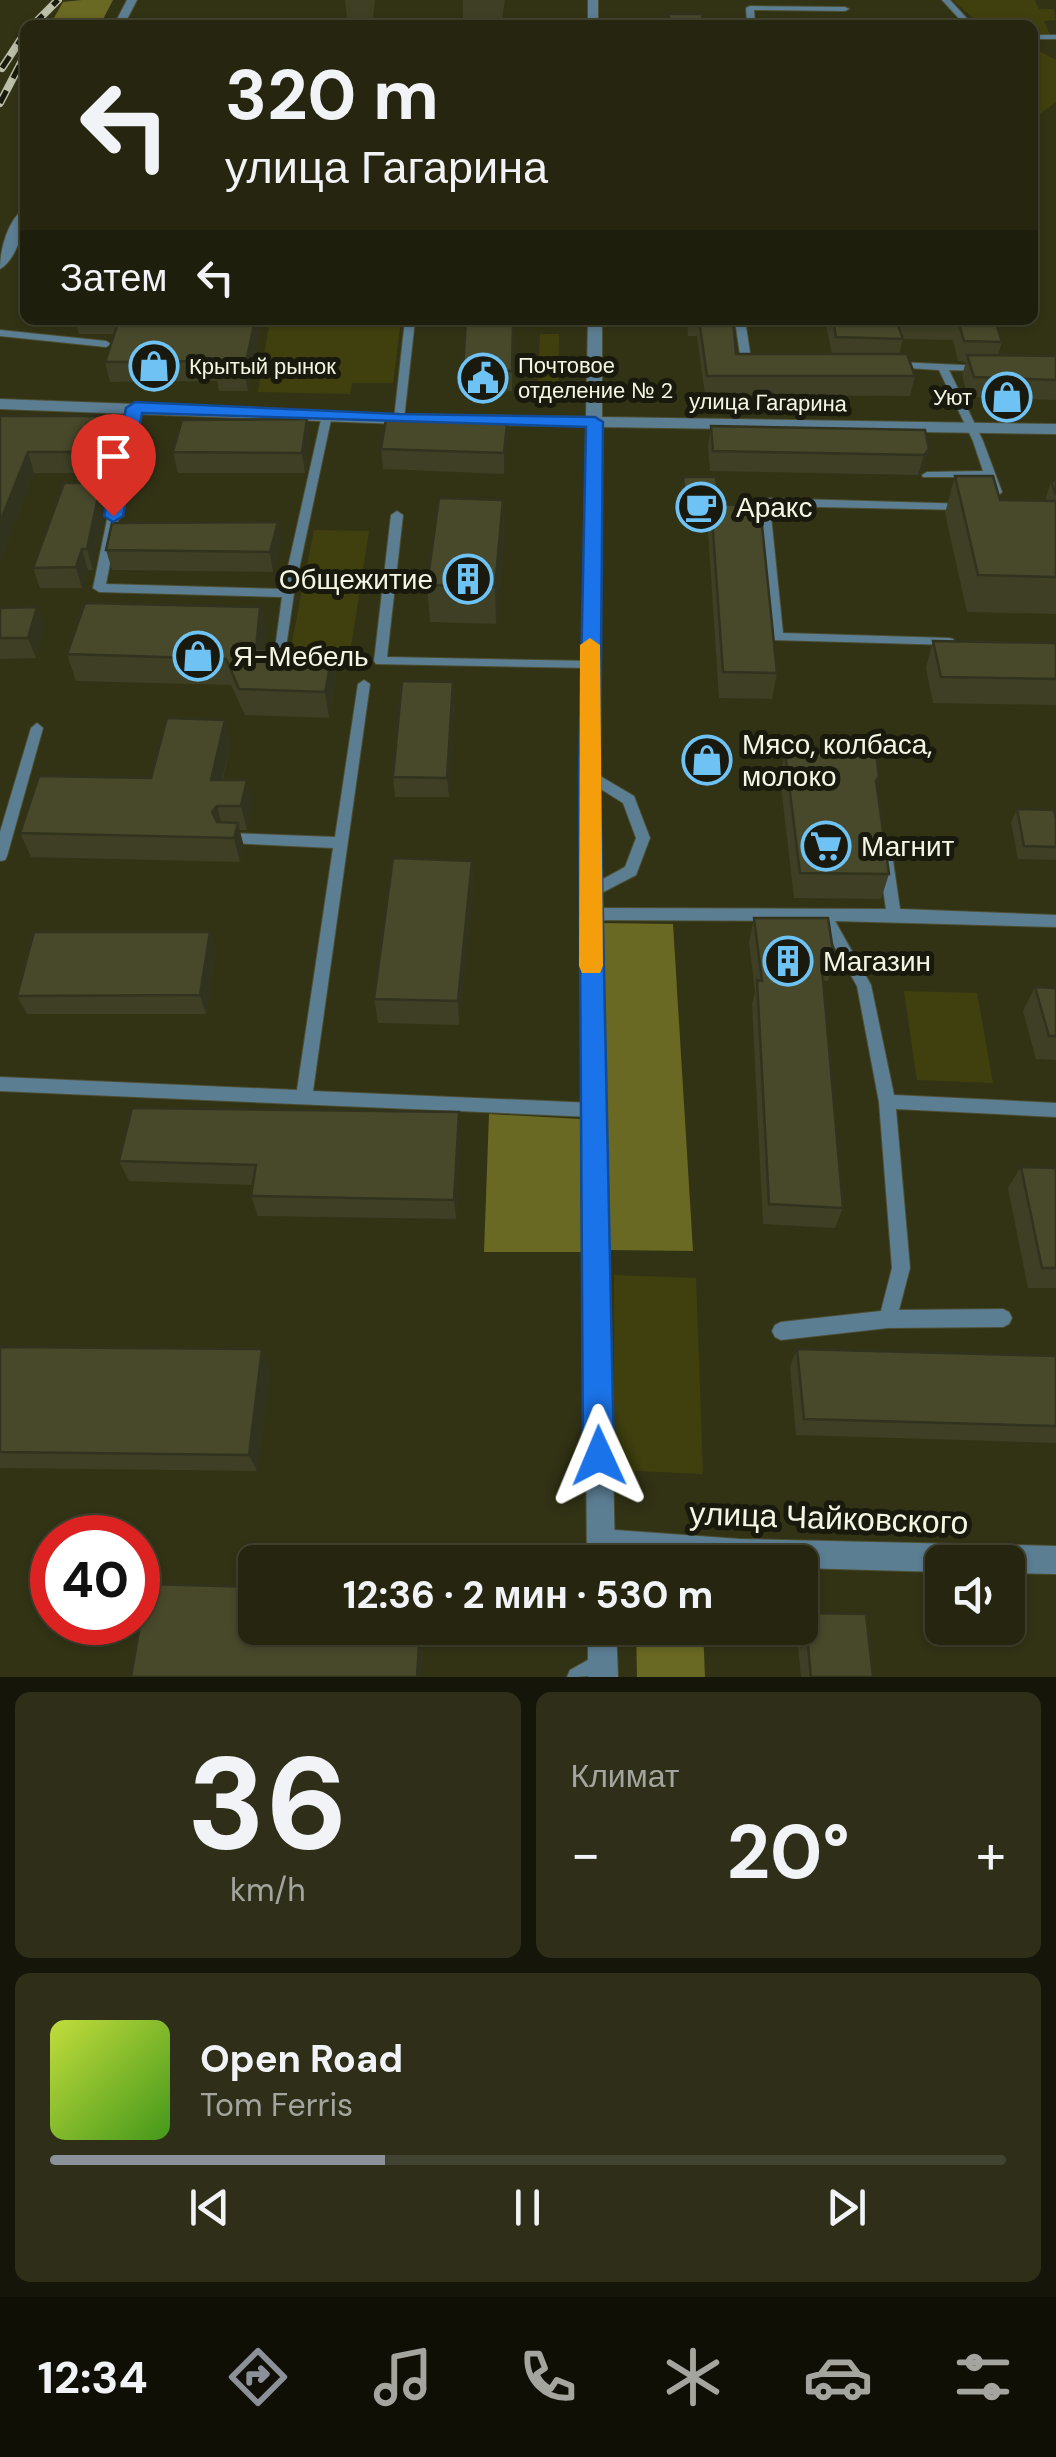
<!DOCTYPE html>
<html lang="ru">
<meta charset="utf-8">
<style>
:root{--surface:#262610;--page:#2e2e19;--text:#f1f3f6;--muted:#a4a59f;--line:#424330;--accent:#8c9099}
body{margin:0;font-family:"DM Sans",sans-serif;background:var(--page);color:var(--text);height:100vh;display:flex;flex-direction:column;font-size:38px;white-space:nowrap}
*{box-sizing:border-box;margin:0}
p{font-size:32px;color:var(--muted)}
.icon{flex:none;width:55px;height:55px;fill:none;stroke:currentColor;stroke-width:2;stroke-linecap:round;stroke-linejoin:round}
.map{position:relative;height:1677px;overflow:hidden}
.details{display:flex;flex-direction:column;gap:15px;padding:15px;background:#151509;flex:1}
.details>*{flex:none}
.hud{position:absolute;left:20px;top:20px;width:1018px;height:305px;border-radius:15px;box-shadow:0 2px 8px #0004,0 0 0 2px var(--line);background:#262610;color:var(--text);overflow:hidden}
.controls{position:absolute;left:925px;top:1545px;display:grid;gap:20px}
.controls a{display:grid;place-items:center;width:100px;height:100px;border-radius:15px;background:var(--surface);box-shadow:0 2px 8px #0004,0 0 0 2px var(--line);font-size:50px}
.speed{position:absolute;left:30px;top:1515px;display:flex;gap:20px;font-size:50px;font-weight:700;text-align:center}
.speed>*{display:grid;place-content:center;width:130px;height:130px;border-radius:50%;background:var(--surface);box-shadow:0 2px 8px #0004,0 0 0 2px var(--line);line-height:1}
.speed .limit{border:15px solid #d22;background:#fff;color:#111}
.pin{position:absolute;display:grid;place-items:center;width:85px;height:85px;color:#fff;margin:-102px -42px;border-radius:50% 50% 50% 0;rotate:-45deg;box-shadow:0 0 10px #0007}
.pin .icon{rotate:45deg}
.me{position:absolute;width:110px;margin:-55px;rotate:359deg;stroke-linejoin:round;filter:drop-shadow(0 0 8px #0008)}
.turn{display:flex;align-items:center;gap:35px;height:210px;padding:0 40px;font-size:45px}
.turn .icon{width:130px;height:130px;stroke-width:2.5}
.turn b{display:block;font-size:70px;line-height:85px}
.then{display:flex;align-items:center;height:95px;padding:0 40px;background:#0003;gap:20px;font-size:38px}
.big{font-size:75px;font-weight:700;line-height:1.1}
.details .widget{flex:1;display:flex;flex-direction:column;justify-content:center;gap:15px;min-width:0;padding:0 35px;border-radius:15px;background:var(--page)}
.details .dial{align-items:center;gap:0}
.dial b{font-size:130px;line-height:1}
.song{display:flex;align-items:center;gap:30px}
.cover{width:120px;height:120px;border-radius:15px;background:linear-gradient(135deg,hsl(70 70% 55%),hsl(100 70% 35%))}
.played{height:10px;border-radius:5px;background:linear-gradient(90deg,var(--accent) 35%,var(--line) 35%)}
.keys{display:flex;justify-content:space-around;direction:ltr}
.heat{display:flex;justify-content:space-between;align-items:center;font-size:55px;direction:ltr}
.details .tiles{flex:1;display:grid;gap:15px;grid-template-columns:1fr 1fr}
.widget:last-child{grid-column:span 2}
.trip{position:absolute;left:238px;top:1545px;width:580px;height:100px;border-radius:15px;background:var(--surface);box-shadow:0 2px 8px #0004,0 0 0 2px var(--line);font-weight:700;line-height:100px;text-align:center}
.tabs{display:flex;height:160px;justify-content:space-around;align-items:center;background:#0f0f06;color:var(--muted)}
.tabs .icon{width:70px;height:70px}
.tabs .active{color:var(--accent)}
.tabs b{font-size:45px;color:var(--text)}
.map>svg:first-child{display:block}
.green{fill:#40400f}
.forest{fill:#696923}
.lines{fill:none;stroke-linecap:round;stroke-linejoin:round}
.service-casing{stroke:#4d4e32;stroke-width:2}
.minor-casing{stroke:#4d4e32;stroke-width:2}
.tertiary-casing{stroke:#4d4e32;stroke-width:2}
.service{fill:#5c7e93;fill-rule:evenodd}
.minor{fill:#5c7e93;fill-rule:evenodd}
.tertiary{fill:#5c7e93;fill-rule:evenodd}
.rail-casing{stroke:#bdbea8;stroke-width:8}
.rail{stroke:#191a0d;stroke-width:5;stroke-dasharray:14;stroke-linecap:butt}
.wall{fill:#3e3f25}
.shaded-wall{fill:#32331e}
.building{fill:#48492b;stroke:#32331e;stroke-width:2.5}
.route{fill:#1a73e8;stroke:#114b97;stroke-width:2.5}
.slow{fill:#f59e0b}
.labels{text-anchor:middle;stroke-width:10;stroke-linejoin:round;paint-order:stroke}
.far-poi-label{font-size:22px;fill:#f4f5e3;stroke:#191a0d;text-anchor:start}
.far-street-label{font-size:22px;fill:#f4f5e3;stroke:#191a0d}
.poi-label{font-size:28px;fill:#f4f5e3;stroke:#191a0d;text-anchor:start}
.near-street-label{font-size:32px;fill:#f4f5e3;stroke:#191a0d}
</style>
<div class="map">
<svg width="1056" height="1677" viewBox="0 0 1056 1677">
<rect width="100%" height="100%" fill="#323315"/>
<g class="green">
<path d="M953,0H1035L1039,9H1054L1056,20L1044,21L1050,35H1033L1032,25H981Z"/>
<path d="M1033,48L1056,60V102L1033,119Z"/>
<path d="M270,320H401L393,383H352L350,394L258,392Z"/>
<path d="M540,334H559L558,403H537Z"/>
<path d="M314,530L369,531L349,659L289,657Z"/>
<path d="M904,991L977,993L993,1083L917,1080Z"/>
<path d="M614,1275L696,1278L703,1474L614,1470Z"/>
</g>
<g class="forest">
<path d="M82,0H113L100,25H50L63,2Z"/>
<path d="M600,923L673,924L693,1251L607,1250Z"/>
<path d="M489,1114L580,1119L581,1252H484Z"/>
<path d="M636,1628H703L705,1677H637Z"/>
</g>
<g class="lines">
<g class="service-casing">
<g id="service">
<path d="M942,0H950L973,25H965Z"/>
<path d="M750,6L845,7L849,9L845,11L754,10L755,25H736L747,23L746,8Z"/>
<rect x="1032" y="35" width="24" height="4"/>
<path d="M405,320H415L404,419L399,422L394,419Z"/>
<path d="M735,320H745L751,359L759,360V364L746,365L741,362Z"/>
<path d="M0,330L106,341L111,344L106,347L0,336Z"/>
<path d="M897,362L984,366V370L980,371L949,370L983,441L1002,492L1000,494H992L985,477H923L922,475L927,472L983,471L973,441L939,370L893,367V363Z"/>
<path d="M135,404L140,407L106,584L283,589L322,415L327,412L332,415L294,593L283,667H275L273,664L282,597L99,592L93,588L130,407Z"/>
<path d="M764,498L969,504V508L965,510L770,506L783,633L949,638L953,639L955,642L953,645L773,640L758,502Z"/>
<path d="M397,511L403,515L387,657L590,661L596,665L594,668L376,664L374,661L391,515Z"/>
<path d="M364,680L370,684L313,1091L593,1103L599,1105L601,1110L599,1115L593,1117L0,1091V1077L297,1090L333,848L229,843L224,842L222,838L224,834L229,833L335,837L358,684Z"/>
<path d="M37,723L43,728L7,856L5,860L0,861V832L31,728Z"/>
<path d="M590,770L634,796L650,838L636,875L590,899L585,897L583,893L585,889L625,867L636,838L623,803L585,779L583,775L585,771Z"/>
<path d="M886,856L891,857L893,861L900,909L1056,915V927L835,921L871,985L894,1095L1056,1103V1117L896,1109L910,1268L899,1310L1003,1309L1009,1312L1012,1318L1009,1324L1003,1327L888,1328L781,1340L775,1337L772,1331L775,1325L781,1322L881,1311L892,1268L879,1102L857,986L820,921L590,920L585,918L583,914L585,910L590,908L886,909L879,861L881,857Z"/>
<path d="M602,1652L609,1655L612,1662C604,1677 584,1677 567,1677L570,1670Z"/>
</g>
</g>
<g class="minor-casing">
<path id="minor" d="M601,1529L740,1539L1056,1546V1574L1008,1573V1562H942V1572L800,1568V1562H678L601,1557L591,1553L587,1543L591,1533Z"/>
</g>
<g class="tertiary-casing">
<g id="tertiary">
<path d="M127,0H137L124,25H114Z"/>
<rect x="588" y="0" width="10" height="25"/>
<path d="M25,208C25,228 17,259 0,269C0,249 8,219 25,208Z"/>
<path d="M588,320H602V417L1056,424V434L602,427L600,775L615,1562H587L580,775L586,426L399,424L0,409V399L399,414L586,417Z"/>
<path d="M588,1628H616L618,1677H588Z"/>
</g>
</g>
<use href="#service" class="service"/>
<use href="#minor" class="minor"/>
<use href="#tertiary" class="tertiary"/>
<g class="rail-casing">
<g id="rail">
<path d="M33,25L58,0"/>
<path d="M2,68L25,33"/>
<path d="M0,103L25,55"/>
</g>
</g>
<use href="#rail" class="rail"/>
</g>
<g class="wall">
<path d="M345,0H375L373,18H347Z"/>
<path d="M463,0H505L502,19L463,18Z"/>
<path d="M75,320H262L248,391H219L217,381L110,382L105,362L115,334H79Z"/>
<path d="M513,320L512,391H464L463,370Z"/>
<path d="M687,320H733L736,354H832L825,320H995L1002,342L998,355L1056,356V400L968,397L962,375L966,362L958,361L953,340L903,339L899,354L915,376L910,396L705,395L697,336H688Z"/>
<path d="M0,416H103L108,437L97,473H34L0,561Z"/>
<path d="M507,423V444L504,474L383,469L381,449Z"/>
<path d="M711,426L925,430L924,470L918,475L710,471L708,446Z"/>
<path d="M310,440L305,473H178L173,452Z"/>
<path d="M955,476L1000,500L1045,501L1051,481H1056V614L967,612L945,513Z"/>
<path d="M683,477L719,505L777,673L772,699L719,698L708,531L709,523L684,522L681,491Z"/>
<path d="M503,500L504,537L496,624L430,622L427,585Z"/>
<path d="M106,504L93,570H88L82,588H40L33,568Z"/>
<path d="M281,543L273,572L112,570L106,550Z"/>
<path d="M37,607L44,628L36,658L0,659V608Z"/>
<path d="M260,607L266,634L264,649L333,651L336,678L329,718L245,715L231,685L76,681L67,654Z"/>
<path d="M933,641L1056,643V705L933,703L926,668Z"/>
<path d="M453,682L454,702L449,797H395L393,777Z"/>
<path d="M225,720L230,745L223,780L252,805L247,830H239L244,847L240,862L31,857L20,833L151,778Z"/>
<path d="M785,752L879,776L876,786L889,874L881,899L794,898L780,778Z"/>
<path d="M1017,809L1056,819V860L1018,859L1011,822Z"/>
<path d="M472,861L473,886L459,1025L378,1023L374,999Z"/>
<path d="M754,918L834,957L828,981H823L843,1208L835,1228L763,1224L752,1004L755,992L749,942Z"/>
<path d="M210,932L215,951L206,1014H27L17,996Z"/>
<path d="M1035,987L1056,988V1060L1036,1059L1023,1011Z"/>
<path d="M460,1133L456,1219L258,1216L251,1196L253,1185L129,1181L119,1161Z"/>
<path d="M1021,1167L1056,1168V1288H1028L1008,1188Z"/>
<path d="M0,1347L270,1368L257,1471L0,1468Z"/>
<path d="M797,1349L1056,1356V1443L796,1435L790,1367Z"/>
<path d="M805,1613L873,1677H801L796,1628H800V1620Z"/>
</g>
<g class="shaded-wall">
<path d="M255,320H262L248,391L244,371Z"/>
<path d="M103,416L108,437L97,473L91,452Z"/>
<path d="M307,419L310,440L305,473L302,453Z"/>
<path d="M507,423V444L504,474V453Z"/>
<path d="M929,449L924,470L918,475L924,455Z"/>
<path d="M28,452L34,473L0,561V522Z"/>
<path d="M101,483L106,504L93,570L87,549Z"/>
<path d="M503,500L504,537L496,624L495,587Z"/>
<path d="M278,522L281,543L273,572L270,552Z"/>
<path d="M82,549L88,570L82,588L76,567Z"/>
<path d="M37,607L44,628L36,658L28,638Z"/>
<path d="M260,607L266,634L262,676L256,649Z"/>
<path d="M333,651L336,678L329,718L325,692Z"/>
<path d="M453,682L454,702L449,797L447,778Z"/>
<path d="M225,720L230,745L217,804L211,780Z"/>
<path d="M247,780L252,805L247,830L241,806Z"/>
<path d="M217,806L223,830L219,836L212,812Z"/>
<path d="M238,823L244,847L240,862L234,838Z"/>
<path d="M472,861L473,886L459,1025L458,1001Z"/>
<path d="M210,932L215,951L206,1014L200,995Z"/>
<path d="M459,1112L460,1133L456,1219L454,1200Z"/>
<path d="M262,1349L270,1368L257,1471L249,1455Z"/>
<path d="M420,1628H424L421,1677H417Z"/>
</g>
<g class="building">
<path d="M669,14H702L703,25H669Z"/>
<path d="M119,320H255L244,371H215L218,361L105,362Z"/>
<path d="M466,320H513L512,371L463,370Z"/>
<path d="M699,320H733L736,354H907L915,376H707Z"/>
<path d="M833,320H896L903,339L836,337Z"/>
<path d="M958,320H995L1002,342L964,341Z"/>
<path d="M967,355L1056,356V380L974,377Z"/>
<path d="M0,416H103L91,452H28L0,522Z"/>
<path d="M307,419L302,453L173,452L182,420Z"/>
<path d="M386,419L507,423L504,453L381,449Z"/>
<path d="M711,426L925,430L929,449L924,455L713,451Z"/>
<path d="M955,476H993L1000,500L1056,501V577L978,575Z"/>
<path d="M683,477H716L719,505L711,504V509H686Z"/>
<path d="M1051,481H1056V495Z"/>
<path d="M64,483H101L87,549H82L76,567L33,568Z"/>
<path d="M439,498L503,500L495,587L427,585Z"/>
<path d="M711,504L760,506L777,673L723,672Z"/>
<path d="M278,522L270,552L106,550L112,523Z"/>
<path d="M85,603L260,607L256,649L333,651L325,692L239,689L226,659L67,654Z"/>
<path d="M37,607L28,638H0V608Z"/>
<path d="M933,641L1056,643V679L941,677Z"/>
<path d="M402,681L453,682L447,778L393,777Z"/>
<path d="M167,718L225,720L211,780H247L241,806H217L212,812L217,822L238,823L234,838L20,833L39,776L151,778Z"/>
<path d="M785,752L876,754L879,776L876,781L889,874L800,873Z"/>
<path d="M1017,809L1054,810L1056,819V847L1024,846Z"/>
<path d="M393,858L472,861L458,1001L374,999Z"/>
<path d="M754,918H828L834,957H821L843,1208L769,1204L757,980L762,981Z"/>
<path d="M34,932H210L200,995L17,996Z"/>
<path d="M1035,987L1056,988V1036H1049Z"/>
<path d="M132,1108L459,1112L454,1200L251,1196L256,1165L119,1161Z"/>
<path d="M1021,1167L1056,1168V1268H1042Z"/>
<path d="M0,1347L262,1349L249,1455L0,1452Z"/>
<path d="M797,1349L1056,1356V1426L804,1419Z"/>
<path d="M147,1584L255,1587V1628H420L417,1677H131Z"/>
<path d="M805,1613L866,1614L873,1677H811Z"/>
</g>
<path class="route" d="M135,402L399,414L595,417L603,422L600,775L614,1456L610,1467L599,1472L588,1467L583,1456L579,775L586,427L142,413L123,516L113,522L104,516L126,408Z"/>
<path class="slow" d="M590,638L600,645L603,966L600,973H582L579,966L580,645Z"/>
<defs>
<g id="shop-ring" transform="scale(2.5)"><circle r="9.5" fill="#191a0d" stroke="#6fc2f4" stroke-width="1.5"/><path d="M-5-2.5h2.3a2.7 3.5 0 0 1 5.4 0H5L5.5 6h-11ZM-1.5-2.5h3a1.5 2.3 0 0 0-3 0Z" fill="#6fc2f4"/></g>
<g id="civic-ring" transform="scale(2.5)"><circle r="9.5" fill="#191a0d" stroke="#6fc2f4" stroke-width="1.5"/><path d="M-.6-6.5H3V-4.5H.6V-3L4-1V1h2V6H-6V1h2V-1L-.6-3ZM-1.2 2.5V6h2.4V2.5Z" fill="#6fc2f4"/></g>
<g id="cafe-ring" transform="scale(2.5)"><circle r="9.5" fill="#191a0d" stroke="#6fc2f4" stroke-width="1.5"/><path d="M-5.5-4.5H6V0H3Q3 3.5 0 3.5H-2.5Q-5.5 3.5-5.5 0ZM3-3.2v2h1.7v-2ZM-6 4.5H4V6H-6Z" fill="#6fc2f4"/></g>
<g id="building-ring" transform="scale(2.5)"><circle r="9.5" fill="#191a0d" stroke="#6fc2f4" stroke-width="1.5"/><path d="M-4-6H4V6H1V3H-1V6H-4ZM-2.5-4.3h1.7v1.8h-1.7ZM.8-4.3h1.7v1.8H.8ZM-2.5-1h1.7V.8h-1.7ZM.8-1h1.7V.8H.8Z" fill="#6fc2f4"/></g>
<g id="supermarket-ring" transform="scale(2.5)"><circle r="9.5" fill="#191a0d" stroke="#6fc2f4" stroke-width="1.5"/><path d="M-6-5.5h2.5l.6 2H6L4.5 2H-2.5L-4.4-4H-6ZM-1.5 3.2a1.3 1.3 0 1 0 .1 0ZM3 3.2a1.3 1.3 0 1 0 .1 0Z" fill="#6fc2f4"/></g>
</defs>
<g fill-rule="evenodd">
<use href="#shop-ring" x="154" y="366"/>
<use href="#civic-ring" x="483" y="378"/>
<use href="#shop-ring" x="1007" y="397"/>
<use href="#cafe-ring" x="701" y="507"/>
<use href="#building-ring" x="468" y="579"/>
<use href="#shop-ring" x="198" y="656"/>
<use href="#shop-ring" x="707" y="760"/>
<use href="#supermarket-ring" x="826" y="846"/>
<use href="#building-ring" x="788" y="961"/>
</g>
<g class="labels">
<g class="far-poi-label">
<text x="518" y="373">Почтовое<tspan x="518" dy="25">отделение № 2</tspan></text>
<text x="189" y="374">Крытый рынок</text>
<text x="972" y="405" text-anchor="end">Уют</text>
</g>
<g class="far-street-label">
<text transform="translate(768 402) rotate(1)" y="8">улица Гагарина</text>
</g>
<g class="poi-label">
<text x="736" y="517">Аракс</text>
<text x="433" y="589" text-anchor="end">Общежитие</text>
<text x="233" y="666">Я-Мебель</text>
<text x="742" y="754">Мясо, колбаса,<tspan x="742" dy="32">молоко</tspan></text>
<text x="861" y="856">Магнит</text>
<text x="823" y="971">Магазин</text>
</g>
<g class="near-street-label">
<text transform="translate(829 1518) rotate(2)" y="11">улица Чайковского</text>
</g>
</g>
</svg>
<div class="controls">
<a><svg class="icon" aria-label="sound" viewBox="0 0 24 24"><path d="M4 9h4l5-4v14l-5-4H4zM17 9q2 3 0 6"/></svg></a>
</div>
<div class="speed"><div class="limit">40</div></div>
<div class="pin" style="left:113px;top:516px;background:#d93025"><svg class="icon" aria-label="arrive" viewBox="0 0 24 24"><path d="M6 21V4h12l-3 4 3 4H6"/></svg></div>
<svg class="me" style="left:599px;top:1456px" viewBox="-20 -20 40 40"><path d="M0-17L14 15 0 8-14 15z" fill="#1a73e8" stroke="#fff" stroke-width="4"/></svg>
<div class="trip">12:36 · 2 мин · 530 m</div>
<div class="hud">
<div class="turn"><svg class="icon" aria-label="left" viewBox="0 0 24 24"><path d="M17 20v-9H6M10 6l-5 5 5 5"/></svg><div><b>320 m</b>улица Гагарина</div></div>
<div class="then">Затем<svg class="icon" aria-label="left" viewBox="0 0 24 24"><path d="M17 20v-9H6M10 6l-5 5 5 5"/></svg></div>
</div>
</div>
<section class="details">
<div class="tiles">
<div class="widget dial"><b>36</b><p>km/h</p></div>
<div class="widget"><p>Климат</p>
<div class="heat"><a>−</a><b class="big">20°</b><a>+</a></div>
</div>
<div class="widget">
<div class="song"><i class="cover"></i><div><b>Open Road</b><p>Tom Ferris</p></div></div>
<div class="played"></div>
<div class="keys"><svg class="icon" aria-label="previous" viewBox="0 0 24 24"><path d="M18 5L8 12l10 7zM5 5v14"/></svg><svg class="icon" aria-label="pause" viewBox="0 0 24 24"><path d="M8 5v14M16 5v14"/></svg><svg class="icon" aria-label="next" viewBox="0 0 24 24"><path d="M6 5l10 7-10 7zM19 5v14"/></svg></div>
</div>
</div>
</section>
<nav class="tabs">
<b>12:34</b>
<svg class="icon active" aria-label="directions" viewBox="0 0 24 24"><path d="M12 3l9 9-9 9-9-9zM9 14v-3h6M13 9l2 2-2 2"/></svg>
<svg class="icon" aria-label="music" viewBox="0 0 24 24"><path d="M9 18V5l10-2v13"/><circle cx="6" cy="18" r="3"/><circle cx="16" cy="16" r="3"/></svg>
<svg class="icon" aria-label="phone" viewBox="0 0 24 24"><path d="M5 4h4l2 5-3 2q2 4 5 5l2-3 5 2v4C11 20 4 13 5 4z"/></svg>
<svg class="icon" aria-label="climate" viewBox="0 0 24 24"><path d="M12 3v18M4 7l16 10M4 17L20 7"/></svg>
<svg class="icon" aria-label="car" viewBox="0 0 24 24"><path d="M5 17H2v-5l4-1 3-4h7l3 4 3 1v5h-3M9 17h6M6 11h13"/><circle cx="7" cy="17" r="2"/><circle cx="17" cy="17" r="2"/></svg>
<svg class="icon" aria-label="filters" viewBox="0 0 24 24"><path d="M4 7h16M4 17h16"/><circle cx="9" cy="7" r="2"/><circle cx="15" cy="17" r="2"/></svg>
</nav>
